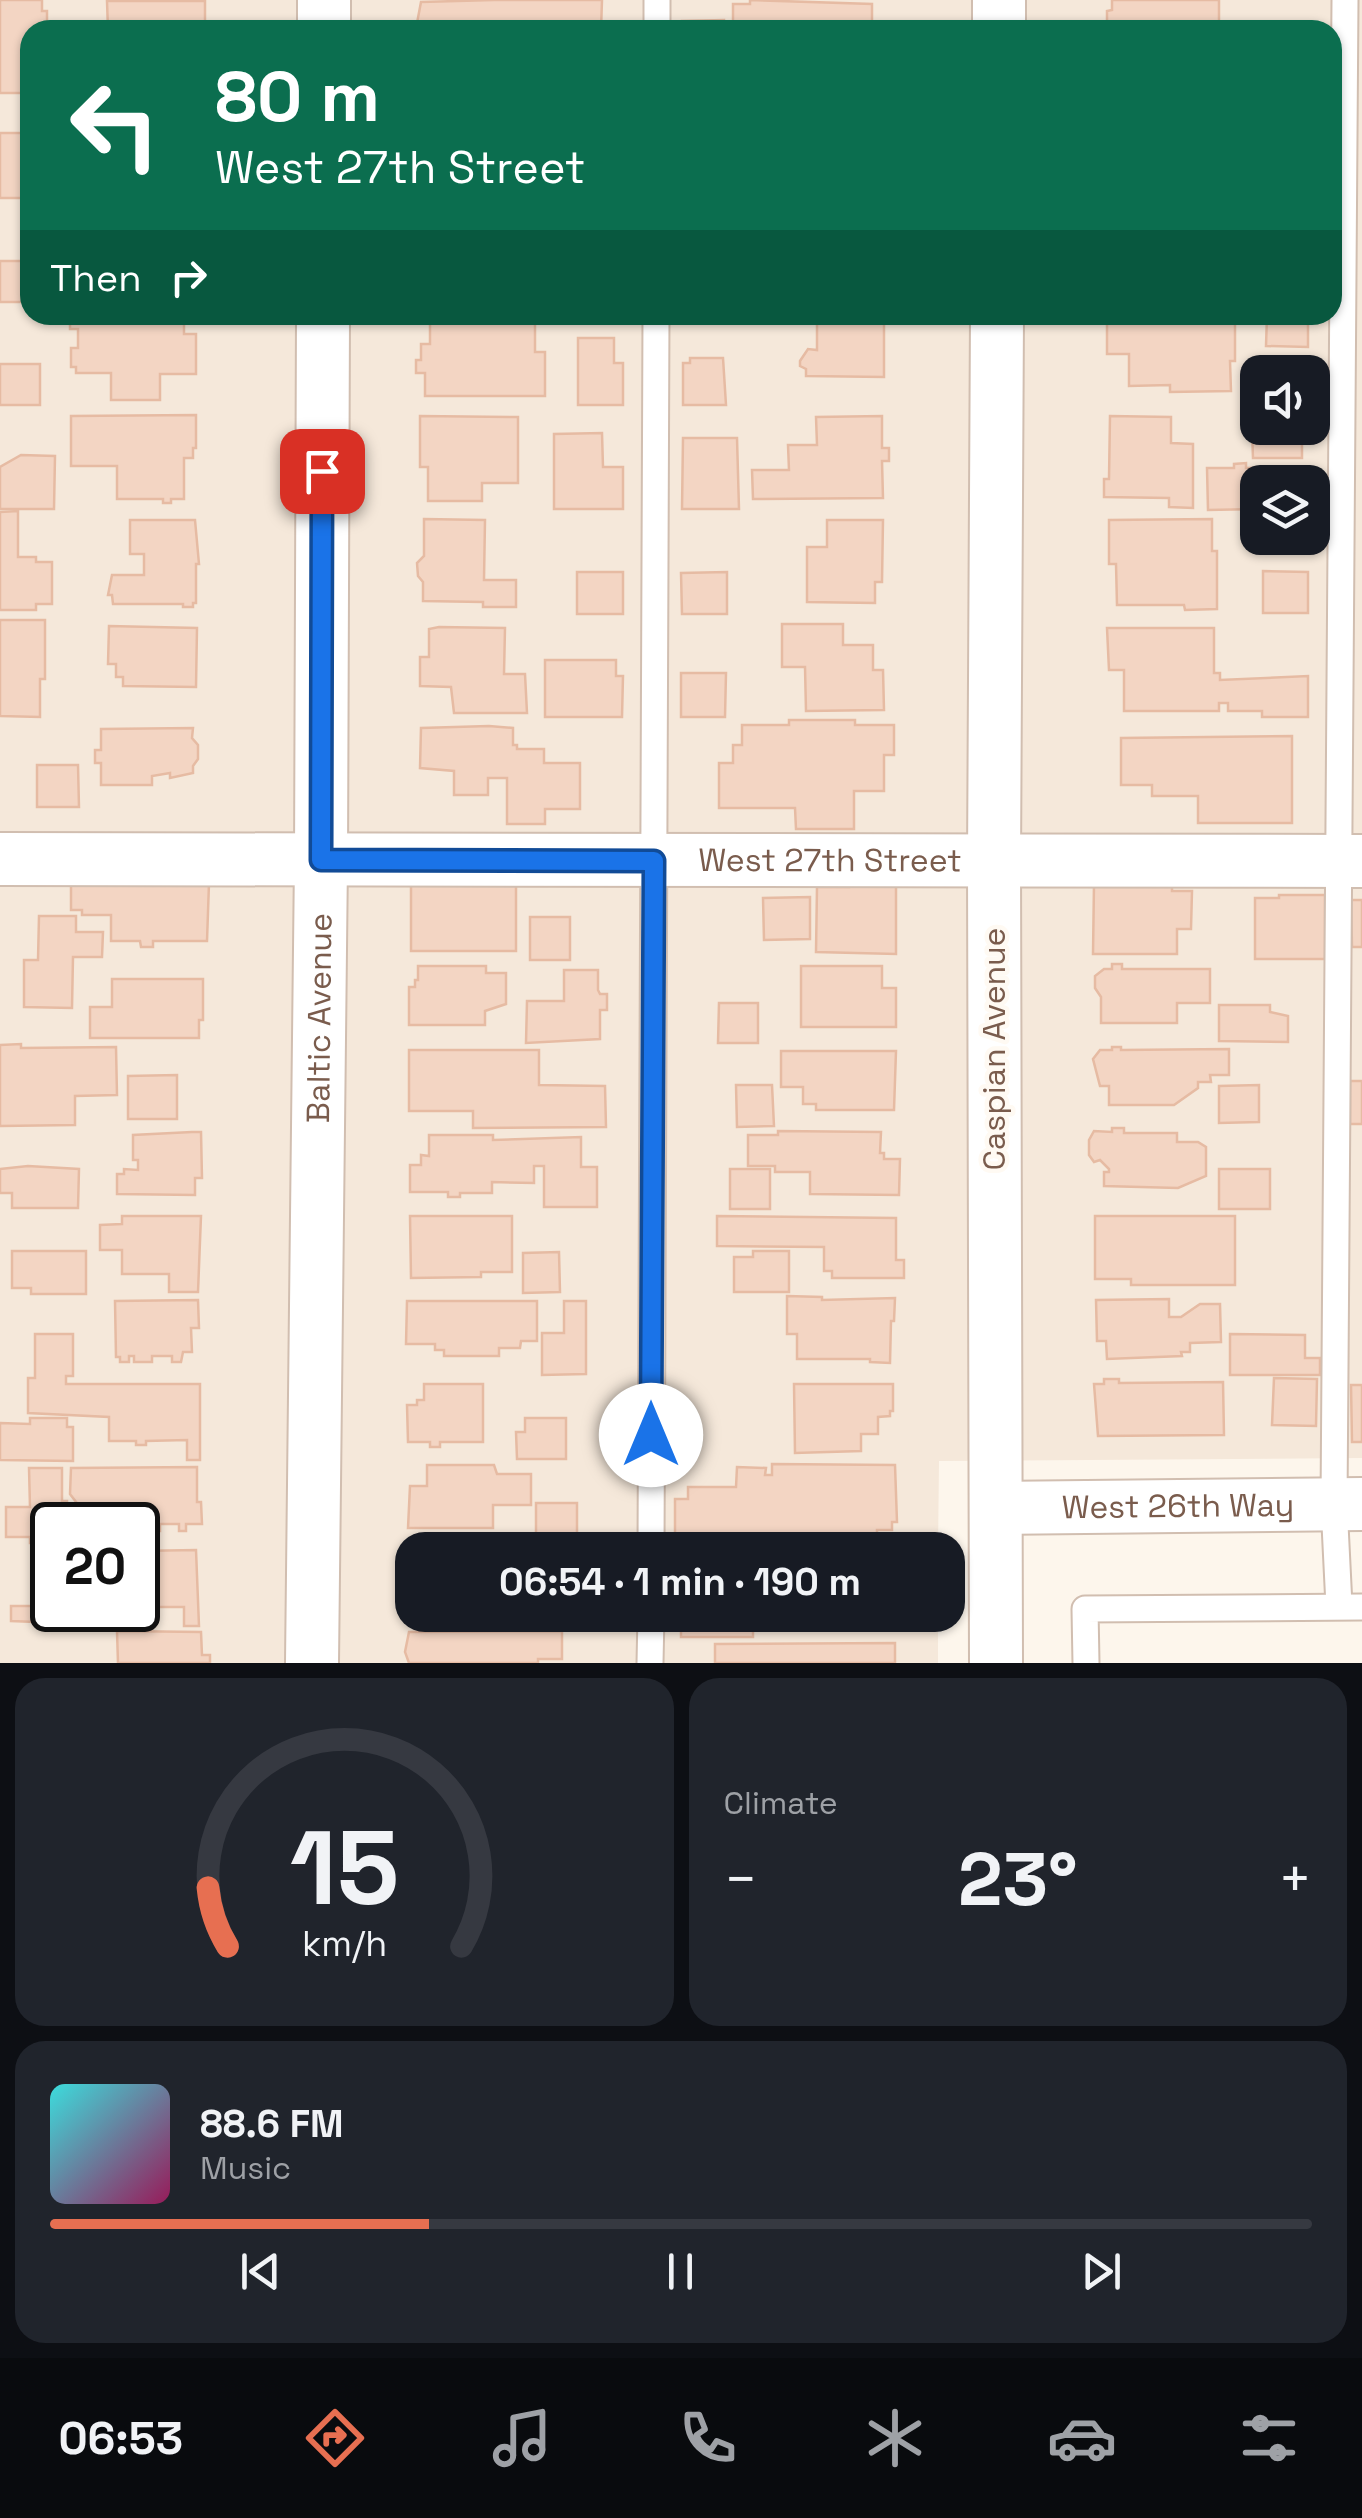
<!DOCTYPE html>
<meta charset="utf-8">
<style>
:root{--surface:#171b24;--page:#20242c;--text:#f1f3f6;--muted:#9ea1a6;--line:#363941;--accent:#e76f51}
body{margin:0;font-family:"Space Grotesk",sans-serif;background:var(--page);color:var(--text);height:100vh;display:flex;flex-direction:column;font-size:38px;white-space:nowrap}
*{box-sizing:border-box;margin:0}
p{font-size:32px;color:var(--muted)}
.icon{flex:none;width:55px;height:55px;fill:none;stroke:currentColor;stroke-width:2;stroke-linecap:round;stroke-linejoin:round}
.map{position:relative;height:1663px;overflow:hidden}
.drawer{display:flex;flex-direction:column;gap:15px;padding:15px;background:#0d0f14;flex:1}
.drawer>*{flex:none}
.hud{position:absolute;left:20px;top:20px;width:1322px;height:305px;border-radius:30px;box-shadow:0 2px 8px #0004;background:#0b6e4f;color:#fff;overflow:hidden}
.tools{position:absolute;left:1240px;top:355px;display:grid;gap:20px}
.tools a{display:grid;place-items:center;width:90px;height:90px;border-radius:20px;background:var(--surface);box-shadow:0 2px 8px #0004;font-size:50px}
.speed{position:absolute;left:30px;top:1502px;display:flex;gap:20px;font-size:50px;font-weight:700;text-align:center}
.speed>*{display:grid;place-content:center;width:130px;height:130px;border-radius:50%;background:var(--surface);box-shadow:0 2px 8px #0004;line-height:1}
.speed .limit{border:5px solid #111;border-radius:15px;background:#fff;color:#111}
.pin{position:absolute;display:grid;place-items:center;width:85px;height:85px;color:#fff;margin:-42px;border-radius:20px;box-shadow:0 5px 15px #0006}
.me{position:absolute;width:110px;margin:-55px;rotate:0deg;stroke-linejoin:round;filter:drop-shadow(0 0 8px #0008)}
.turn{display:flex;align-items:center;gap:35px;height:210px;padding:0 30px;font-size:45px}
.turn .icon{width:130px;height:130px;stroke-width:2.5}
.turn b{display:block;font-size:70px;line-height:85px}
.then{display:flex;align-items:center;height:95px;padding:0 30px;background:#0003;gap:20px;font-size:38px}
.big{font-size:75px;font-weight:700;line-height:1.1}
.drawer .card{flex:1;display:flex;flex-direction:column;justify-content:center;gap:15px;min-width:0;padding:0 35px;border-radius:30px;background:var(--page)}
.drawer .dial{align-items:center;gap:0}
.dial svg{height:260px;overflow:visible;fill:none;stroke:var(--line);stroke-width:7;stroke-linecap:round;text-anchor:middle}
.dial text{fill:var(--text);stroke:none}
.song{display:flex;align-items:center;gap:30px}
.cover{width:120px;height:120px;border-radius:15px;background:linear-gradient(135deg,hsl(180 70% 55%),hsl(330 70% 35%))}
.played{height:10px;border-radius:5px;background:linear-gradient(90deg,var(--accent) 30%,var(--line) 30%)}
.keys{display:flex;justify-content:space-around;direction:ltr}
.heat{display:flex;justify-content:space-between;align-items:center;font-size:55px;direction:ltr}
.drawer .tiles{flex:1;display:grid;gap:15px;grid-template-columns:1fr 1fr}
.card:last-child{grid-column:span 2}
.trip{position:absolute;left:395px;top:1532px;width:570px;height:100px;border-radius:30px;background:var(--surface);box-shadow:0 2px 8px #0004;font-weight:700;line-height:100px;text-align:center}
.tabs{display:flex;height:160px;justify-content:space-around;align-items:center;background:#090b0e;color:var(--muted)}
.tabs .icon{width:70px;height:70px}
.tabs .current{color:var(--accent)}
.tabs b{font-size:45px;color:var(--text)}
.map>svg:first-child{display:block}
.residential{fill:#f5e8da;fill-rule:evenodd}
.building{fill:#f3d5c3;stroke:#e6bba3;stroke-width:2.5}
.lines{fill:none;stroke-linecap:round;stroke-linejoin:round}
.lane-casing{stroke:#d1beb0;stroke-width:29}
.street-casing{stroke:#d1beb0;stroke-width:56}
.lane{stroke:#fff;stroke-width:25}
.street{stroke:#fff;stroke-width:52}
.route-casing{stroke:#114b97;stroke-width:25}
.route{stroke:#1a73e8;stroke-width:18}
.labels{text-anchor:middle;stroke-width:9;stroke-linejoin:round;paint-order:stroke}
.street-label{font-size:32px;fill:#7a5c4d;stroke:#fffaf3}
</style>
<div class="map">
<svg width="1362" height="1663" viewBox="0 0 1362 1663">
<rect width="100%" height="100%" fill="#fdf6ec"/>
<path class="residential" d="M0,0H1362V1458L939,1461L938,1550H412V1615H938V1663H0ZM30,30H1332V315H30ZM1258,372H1312V428H1258ZM1258,482H1312V538H1258ZM52,1525H138V1610H52Z"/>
<g class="building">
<path d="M0,0H42V11H47V30H30V93H0Z"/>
<path d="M494,0H602L601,30H421L420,23H417L421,2Z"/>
<path d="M750,0L872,4V28L880,30H750V26H733V4H750Z"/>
<path d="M1112,0H1219V22H1209V30H1107V11L1112,10Z"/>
<path d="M107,1H205V30H108Z"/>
<path d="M724,20V30H682V21Z"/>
<rect x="0" y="133" width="30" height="65"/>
<rect x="0" y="261" width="30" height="41"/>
<path d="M70,315H184V334H196V374H160V400H111V373H76V367H71V348H78V329H70Z"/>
<path d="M430,315H535V352H545V396H425V373H416V360H421V344H430Z"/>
<path d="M1107,315H1203V319H1235V361H1230L1231,391L1170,392V385L1129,386V354H1107Z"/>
<path d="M1267,315H1308V347L1266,346Z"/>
<path d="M817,317H884V377L806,376V369L800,366V361L808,349L817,350Z"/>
<path d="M578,338H614V363H623V405H578Z"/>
<path d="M690,358H723L726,405H683V363H690Z"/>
<rect x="0" y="364" width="40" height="41"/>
<path d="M196,415V448H193V458H184V499H171V503H163V499H117V466H71V416Z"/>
<path d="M420,416L518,417V483H482V501H428V467H420Z"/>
<path d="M882,416V448H889V461H882L883,498L753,499L752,470H789L788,445H817L816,417Z"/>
<path d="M1110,416L1171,417V443L1193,444V508L1169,507V498L1104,497V479H1109Z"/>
<path d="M1302,428V458H1253L1252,430Z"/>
<path d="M602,433L603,467H623V509H554V434Z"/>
<path d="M683,438H737L739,509H682Z"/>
<path d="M21,455L55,456L54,509H0V467Z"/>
<path d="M1246,463V468L1307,467V482H1258V509L1208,510L1207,468H1234V464Z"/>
<path d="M18,511V557H36V562H52V604H36V610H0V512Z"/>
<path d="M424,519L485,520L484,580H516V607H483V602L423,601V582L418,576L417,563L424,556Z"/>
<path d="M1212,519V551H1217V609L1185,610L1184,605H1117L1116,564H1109V520Z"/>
<path d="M130,520H195L199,564H196V603H193V607H183V604H113L112,595H108L112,575H144V554H130Z"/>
<path d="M827,520H883L882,582H875V603L807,602V547H827Z"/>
<path d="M1263,571L1308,572V613H1263Z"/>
<rect x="577" y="572" width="46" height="42"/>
<path d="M727,572V614H682L681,573Z"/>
<path d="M0,620H45V679H40V717L0,716Z"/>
<path d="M782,624H843V645H873V670H883L884,710L806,711L805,667H782Z"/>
<path d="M109,626L197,628L196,687L123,686V677H116V664H108Z"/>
<path d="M439,627L505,628L504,674H525L527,713H454L451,687L420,686V657H429V629Z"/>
<path d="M1107,628H1214V673H1220V680L1308,676V717H1262V711H1228V703H1219V711H1124V670H1109Z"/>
<path d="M545,660H616V676H623L622,717H545Z"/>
<path d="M681,673H726L725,717H681Z"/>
<path d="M789,720H855V725H894V755H884V791H854V829H796L795,808H719V763H733V745H742V725H789Z"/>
<path d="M489,726L513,728V745H517V749H544V763H580V809H545V824H507V778H488V795H454V771L420,768L421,728Z"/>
<path d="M193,728L192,738L198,745V759L193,766V773L170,778V773L152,776V785H101V763H95V750H101V729Z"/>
<path d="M1292,736V823H1198V796H1152V785H1121V738Z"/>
<path d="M37,765H78L79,807H37Z"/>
<path d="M849,882H896V954L816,952L817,887H849Z"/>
<path d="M71,883H209L207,941H153V947H141L140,941H111V915H82V910H71Z"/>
<rect x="411" y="884" width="105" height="67"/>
<path d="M1094,884L1172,885V891H1192L1191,929H1177V954H1093Z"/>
<path d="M1279,895H1325V959H1255V898H1279Z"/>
<path d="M810,897V939L764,940L763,898Z"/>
<path d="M1351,900H1362V947H1352Z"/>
<path d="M39,916H76V932H103L102,957H73L72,1008L24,1007V960H38Z"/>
<rect x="530" y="917" width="40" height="43"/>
<path d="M1112,964H1122V969H1210V1003H1177V1023H1101V997L1095,988V976L1104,969H1112Z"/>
<path d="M418,966H486V973H506V1004L485,1011V1025H409V987H415V980H418Z"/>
<path d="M801,966H882V988H896V1027H801Z"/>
<path d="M564,970H598V990L600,994H607V1010H600V1039L526,1043L527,1001H564Z"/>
<path d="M112,979H203V1020H199V1038H90V1007H112Z"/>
<path d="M719,1003H758V1043H718Z"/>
<path d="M1219,1005H1270V1012L1288,1016V1042L1219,1041Z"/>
<path d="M21,1044V1048L116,1047L117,1095L75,1096V1125L0,1126V1045Z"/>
<path d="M1112,1047H1121V1050L1229,1049V1075H1210L1211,1082H1198V1088L1174,1105H1109V1086H1100L1093,1059L1100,1050H1112Z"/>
<path d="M409,1050H539V1085L605,1086L606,1127L473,1128V1111H409Z"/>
<path d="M781,1051H896L894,1110H816V1104H803V1087H781Z"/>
<path d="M177,1075V1119H128V1076Z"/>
<rect x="1350" y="1081" width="12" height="43"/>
<path d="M736,1085H772L774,1126L737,1127Z"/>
<path d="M1259,1085V1122L1219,1123V1086Z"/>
<path d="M1112,1128H1124V1133H1177V1142H1198L1206,1147V1176L1178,1188L1104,1186V1172H1109V1169L1100,1160L1094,1162L1089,1155V1140L1094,1131L1112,1132Z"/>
<path d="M778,1131L881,1132L880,1153H884V1159H900L899,1195L810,1194V1172H775V1166H748V1135H778Z"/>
<path d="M192,1132H201L202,1178H195V1195L117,1194V1174H124V1169L138,1170V1160H133V1135Z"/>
<path d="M429,1135H493V1140L581,1137V1167H597V1207H544V1166H534V1183L492,1182V1193H460V1197H448V1192H410V1165H421V1155L429,1156Z"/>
<path d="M28,1166L79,1169L78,1208H12V1193H0V1169Z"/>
<rect x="730" y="1169" width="40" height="40"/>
<rect x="1219" y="1169" width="51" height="40"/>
<path d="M122,1216H201L198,1292H169V1274H122V1250H100V1225L122,1224Z"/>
<path d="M410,1216H512V1272H481V1277L411,1278Z"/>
<path d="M717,1216L896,1218V1260H904V1278H832V1271H824V1247L717,1246Z"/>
<path d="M1095,1216H1235V1285H1131V1279H1095Z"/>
<path d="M12,1251H86V1294H31V1288H12Z"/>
<path d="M753,1251H789V1292H734V1257H753Z"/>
<path d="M559,1252L560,1292L523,1293V1253Z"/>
<path d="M787,1296L822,1297V1300L895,1298L894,1321H891L890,1363L870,1362V1359H797V1334H787Z"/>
<path d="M1169,1299V1317H1181L1200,1304H1220L1221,1342L1190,1343V1352H1181L1182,1356L1107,1359L1106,1341H1097L1096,1300Z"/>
<path d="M198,1300L199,1328H191L192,1352H183L181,1362H172V1356H152V1362H134V1356H129V1362H120V1357H116L115,1301Z"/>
<path d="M407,1301H537V1341H521L520,1348H499V1356H444V1350H435V1344H406Z"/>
<path d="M564,1301H586V1374L542,1375V1333H564Z"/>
<path d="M35,1334H73V1376H66V1384H200V1460H187V1440L146,1441V1445H136V1441H109V1417L28,1413V1378H35Z"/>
<path d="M1230,1334L1305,1335V1358H1320V1375H1230Z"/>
<path d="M1274,1378L1317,1379L1316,1426L1272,1425Z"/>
<path d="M1104,1379H1119V1383L1223,1382L1224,1435L1098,1436L1094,1384H1104Z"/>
<path d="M424,1384H483V1442H440V1447H430V1442H408L407,1405H417V1400H424Z"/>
<path d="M794,1384H893V1411H890V1416L878,1417V1434H861V1451L795,1453Z"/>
<path d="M1351,1385H1362V1442H1352Z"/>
<path d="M30,1418H67V1427H73V1461L0,1460V1423L30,1424Z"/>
<path d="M525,1418H566V1459H517L516,1432H525Z"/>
<path d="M772,1464L895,1465L897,1522H892V1530H877V1538L775,1537V1541L675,1540V1499H688V1487H736L737,1467L766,1468L765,1475H772Z"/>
<path d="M427,1465H494L497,1474H531V1505H493V1528H408L410,1486H427Z"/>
<path d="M197,1467V1502H201L202,1524H186V1531H179V1524H160V1531H152V1524H145V1528L109,1524V1518H92V1511H83L70,1494L71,1468Z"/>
<path d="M29,1468H62V1501H67V1525H52V1542L30,1543V1537H6V1507H30Z"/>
<rect x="536" y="1503" width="41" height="41"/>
<path d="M593,1543H635L638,1550H593Z"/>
<path d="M196,1550L199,1626H184V1607H138V1551Z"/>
<path d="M37,1584H52V1610H75V1626H36V1622L11,1621V1606H37Z"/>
<path d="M524,1615H562V1624H525Z"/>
<rect x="681" y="1615" width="72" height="22"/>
<rect x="827" y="1615" width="69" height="6"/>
<path d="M117,1631L201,1632L202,1655H210V1663H118Z"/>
<path d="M562,1631V1659H538V1663H409L405,1652L409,1632Z"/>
<path d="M895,1643V1663H715V1644Z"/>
</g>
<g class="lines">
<g class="lane-casing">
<g id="lane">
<path d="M657,30V0"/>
<path d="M651,1550L656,315"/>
<path d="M1339,1606L1334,1504L1345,0"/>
<path d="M650,1663L651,1615"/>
<path d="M1086,1663L1085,1609L1362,1607"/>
</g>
</g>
<g class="street-casing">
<g id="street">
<path d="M324,30V0"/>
<path d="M999,30V0"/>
<path id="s1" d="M0,859L1362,861"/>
<path id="s2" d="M996,1508L1362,1504"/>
<path id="s3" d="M312,1663L321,860L323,315"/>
<path d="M996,1663L994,863L997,315"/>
</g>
</g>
<use href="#lane" class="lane"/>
<use href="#street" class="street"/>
</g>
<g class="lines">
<g class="route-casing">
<path id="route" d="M322,471L321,860L654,861L651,1435"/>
</g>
<use href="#route" class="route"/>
</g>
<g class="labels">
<g class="street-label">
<text dy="11" stroke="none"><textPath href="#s1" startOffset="830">West 27th Street</textPath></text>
<text dy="11" stroke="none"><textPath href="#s3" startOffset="645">Baltic Avenue</textPath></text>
<text transform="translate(994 1049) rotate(-90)" y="11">Caspian Avenue</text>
<text dy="11" stroke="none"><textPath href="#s2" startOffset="182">West 26th Way</textPath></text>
</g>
</g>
</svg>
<div class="tools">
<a><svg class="icon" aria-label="sound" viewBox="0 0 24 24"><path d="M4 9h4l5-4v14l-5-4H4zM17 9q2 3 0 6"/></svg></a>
<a><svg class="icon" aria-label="layers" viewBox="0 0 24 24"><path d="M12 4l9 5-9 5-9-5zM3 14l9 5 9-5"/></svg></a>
</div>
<div class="speed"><div class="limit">20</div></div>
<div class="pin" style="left:322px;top:471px;background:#d93025"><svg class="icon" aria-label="arrive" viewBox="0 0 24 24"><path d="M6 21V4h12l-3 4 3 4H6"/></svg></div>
<svg class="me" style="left:651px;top:1435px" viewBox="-20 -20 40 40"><circle r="19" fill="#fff"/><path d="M0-13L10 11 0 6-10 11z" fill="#1a73e8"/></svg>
<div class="trip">06:54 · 1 min · 190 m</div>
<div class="hud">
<div class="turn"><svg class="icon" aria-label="left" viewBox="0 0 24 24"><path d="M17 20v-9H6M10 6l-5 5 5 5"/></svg><div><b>80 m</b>West 27th Street</div></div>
<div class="then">Then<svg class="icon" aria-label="right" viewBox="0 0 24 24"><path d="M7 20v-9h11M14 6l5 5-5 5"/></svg></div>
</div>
</div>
<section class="drawer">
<div class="tiles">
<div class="card dial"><svg viewBox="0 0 100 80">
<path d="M14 69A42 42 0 1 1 86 69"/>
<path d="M14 69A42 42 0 0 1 8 51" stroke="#e76f51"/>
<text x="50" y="56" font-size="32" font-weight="700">15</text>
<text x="50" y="72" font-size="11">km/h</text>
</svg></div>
<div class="card"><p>Climate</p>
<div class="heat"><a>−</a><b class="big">23°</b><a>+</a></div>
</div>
<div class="card">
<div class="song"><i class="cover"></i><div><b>88.6 FM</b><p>Music</p></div></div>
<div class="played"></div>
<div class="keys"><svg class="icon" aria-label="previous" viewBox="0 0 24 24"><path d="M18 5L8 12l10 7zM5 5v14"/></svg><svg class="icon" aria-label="pause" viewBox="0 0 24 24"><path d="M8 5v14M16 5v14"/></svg><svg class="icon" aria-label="next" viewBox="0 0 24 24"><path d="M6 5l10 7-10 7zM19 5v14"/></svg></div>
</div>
</div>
</section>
<nav class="tabs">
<b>06:53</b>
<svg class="icon current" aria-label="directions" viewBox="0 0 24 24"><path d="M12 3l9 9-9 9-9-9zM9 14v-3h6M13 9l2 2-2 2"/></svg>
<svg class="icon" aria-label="music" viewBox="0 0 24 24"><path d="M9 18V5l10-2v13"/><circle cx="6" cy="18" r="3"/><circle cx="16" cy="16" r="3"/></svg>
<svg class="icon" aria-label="phone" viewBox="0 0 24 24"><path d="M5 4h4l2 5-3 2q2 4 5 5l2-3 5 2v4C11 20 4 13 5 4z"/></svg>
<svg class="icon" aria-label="climate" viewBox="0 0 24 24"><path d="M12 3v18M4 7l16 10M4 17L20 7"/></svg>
<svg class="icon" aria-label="car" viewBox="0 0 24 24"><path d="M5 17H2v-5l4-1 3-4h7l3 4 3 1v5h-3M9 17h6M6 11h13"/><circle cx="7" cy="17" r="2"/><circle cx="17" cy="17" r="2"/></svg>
<svg class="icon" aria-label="filters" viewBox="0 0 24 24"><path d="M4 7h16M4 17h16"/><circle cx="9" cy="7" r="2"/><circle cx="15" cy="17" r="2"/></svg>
</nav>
